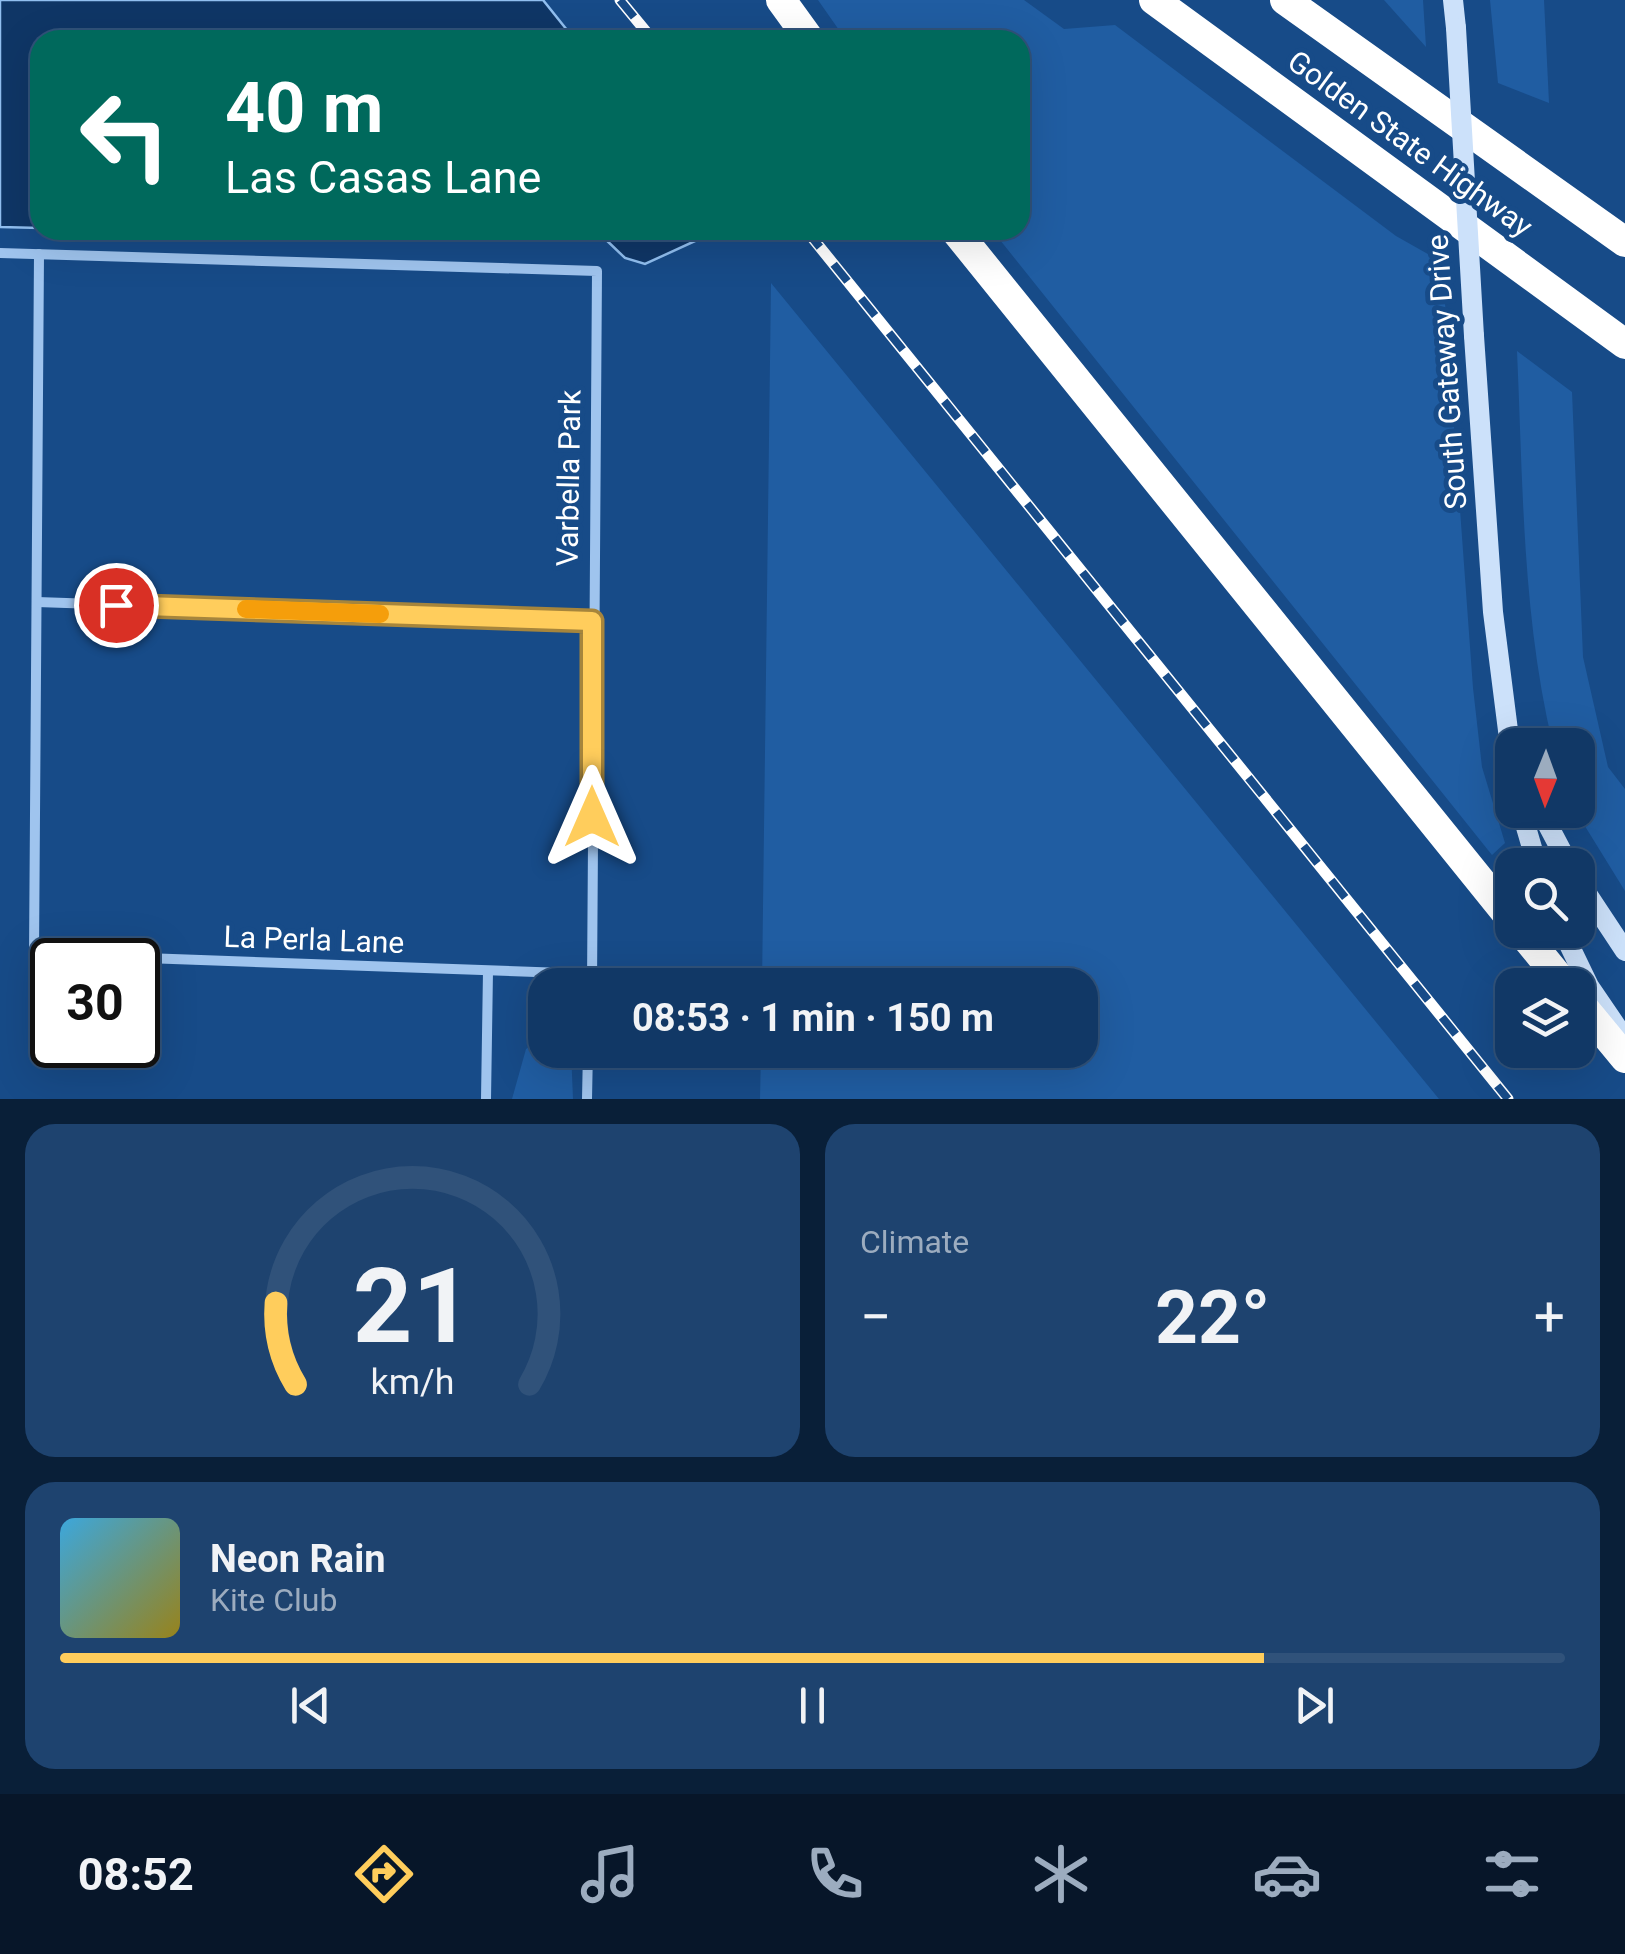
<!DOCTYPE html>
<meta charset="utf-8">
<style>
:root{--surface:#113866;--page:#1e436f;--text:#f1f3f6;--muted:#9cacbf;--line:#30527a;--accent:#ffcd5c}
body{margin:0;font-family:Roboto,sans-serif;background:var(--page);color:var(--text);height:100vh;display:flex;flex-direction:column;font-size:38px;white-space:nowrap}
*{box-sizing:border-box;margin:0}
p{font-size:32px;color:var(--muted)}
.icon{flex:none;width:55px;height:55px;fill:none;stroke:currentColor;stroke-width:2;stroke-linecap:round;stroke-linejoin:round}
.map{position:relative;height:1099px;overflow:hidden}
.panel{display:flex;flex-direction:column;gap:25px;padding:25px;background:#091f38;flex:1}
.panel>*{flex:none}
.guide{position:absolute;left:30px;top:30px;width:1000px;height:210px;border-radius:30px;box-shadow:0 10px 40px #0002,0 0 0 2px var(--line);background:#00695c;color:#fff;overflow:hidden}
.needle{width:65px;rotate:181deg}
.fabs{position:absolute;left:1495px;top:728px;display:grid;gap:20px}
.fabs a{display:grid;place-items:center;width:100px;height:100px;border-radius:20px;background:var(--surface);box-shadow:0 10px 40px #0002,0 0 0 2px var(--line);font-size:50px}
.speed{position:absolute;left:30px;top:938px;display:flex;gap:20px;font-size:50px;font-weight:700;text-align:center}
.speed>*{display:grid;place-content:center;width:130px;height:130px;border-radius:50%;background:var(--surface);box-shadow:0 10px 40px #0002,0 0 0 2px var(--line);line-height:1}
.speed .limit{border:5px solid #111;border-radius:15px;background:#fff;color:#111}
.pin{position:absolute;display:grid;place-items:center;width:85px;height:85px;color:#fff;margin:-42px;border:5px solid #fff;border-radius:50%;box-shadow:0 2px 10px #0007}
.me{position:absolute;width:110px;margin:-55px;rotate:0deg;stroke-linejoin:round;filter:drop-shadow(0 0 8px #0008)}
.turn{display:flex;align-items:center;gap:35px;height:210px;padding:0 30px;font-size:45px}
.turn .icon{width:130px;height:130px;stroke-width:2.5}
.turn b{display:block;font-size:70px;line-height:85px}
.big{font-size:75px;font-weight:700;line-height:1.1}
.panel .card{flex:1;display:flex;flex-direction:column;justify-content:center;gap:15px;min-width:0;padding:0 35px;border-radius:30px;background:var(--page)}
.panel .dial{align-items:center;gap:0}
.dial svg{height:260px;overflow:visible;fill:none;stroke:var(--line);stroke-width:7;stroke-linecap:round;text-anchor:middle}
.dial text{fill:var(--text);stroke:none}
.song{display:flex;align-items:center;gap:30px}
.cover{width:120px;height:120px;border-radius:15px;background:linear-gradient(135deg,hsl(200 70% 55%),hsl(50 70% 35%))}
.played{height:10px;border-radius:5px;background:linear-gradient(90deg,var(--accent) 80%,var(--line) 80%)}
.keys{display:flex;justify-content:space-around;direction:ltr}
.heat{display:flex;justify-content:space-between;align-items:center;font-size:55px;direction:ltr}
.panel .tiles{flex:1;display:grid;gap:25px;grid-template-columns:1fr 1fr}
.card:last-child{grid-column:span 2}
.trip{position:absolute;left:528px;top:968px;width:570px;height:100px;border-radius:30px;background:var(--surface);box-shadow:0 10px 40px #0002,0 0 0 2px var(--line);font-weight:700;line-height:100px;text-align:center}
.tabs{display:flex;height:160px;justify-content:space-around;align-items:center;background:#071629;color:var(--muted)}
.tabs .icon{width:70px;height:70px}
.tabs .selected{color:var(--accent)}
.tabs b{font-size:45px;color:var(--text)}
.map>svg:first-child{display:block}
.green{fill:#205da2}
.water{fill:#0f3666;stroke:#91bff0;stroke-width:2.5}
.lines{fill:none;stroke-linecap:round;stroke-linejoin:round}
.minor{stroke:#9fc4ee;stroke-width:10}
.secondary{stroke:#cce1fa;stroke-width:20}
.motorway{stroke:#fff;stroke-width:30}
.rail-casing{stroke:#fff;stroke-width:11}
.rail{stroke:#174b88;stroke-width:8;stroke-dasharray:22;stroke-linecap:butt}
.secondary-bridge{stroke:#cce1fa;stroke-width:20}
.route-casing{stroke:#a6853c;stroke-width:25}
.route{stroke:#ffcd5c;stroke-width:18}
.slow{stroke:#f59e0b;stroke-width:18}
.labels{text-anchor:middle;stroke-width:10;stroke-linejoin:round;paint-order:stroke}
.street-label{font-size:30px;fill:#fff;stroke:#174b88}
</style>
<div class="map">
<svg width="1625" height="1099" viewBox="0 0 1625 1099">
<rect width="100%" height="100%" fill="#174b88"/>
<g class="green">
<path d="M818,0H1024L1064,29L1115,25L1396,236L1442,262L1473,688L1482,767L1505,843L1492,855L992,230H1020V40H846Z"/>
<path d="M1384,0H1423L1426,47Z"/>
<path d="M1490,0H1544L1549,103L1498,83Z"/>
<path d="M771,283L1439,1099H760L761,1050H1080V985H762Z"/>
<path d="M1517,351L1572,392L1583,657L1608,767L1625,789V891L1575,810L1578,745H1553C1522,616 1523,483 1517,351Z"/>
<path d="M545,1036V1050H571L573,1099H512L526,1049Z"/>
</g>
<g class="water">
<path d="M0,0H543L575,40H40V228L0,227Z"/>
<path d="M89,230H719L645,264L625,258L601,235L580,232L529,239L325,230L317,238Z"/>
</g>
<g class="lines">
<g class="minor">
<path d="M0,253L597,271L592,985"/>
<path d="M39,254L34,954L592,974"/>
<path d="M37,602L592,621"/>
<path d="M486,1099L488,971"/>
<path d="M587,1099L588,1050"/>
</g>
<g class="secondary">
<path d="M1453,0L1456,28"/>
<path d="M1474,336L1493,612L1512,762"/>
<path d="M1521,810L1537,865"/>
<path d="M1540,810L1569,865"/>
<path d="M1578,880L1625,951"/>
<path d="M1562,930L1589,986L1623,1036"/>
</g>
<g class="motorway">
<path d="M781,0L810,40"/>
<path d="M1154,0L1625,344"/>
<path d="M1285,0L1625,242"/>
<path d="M955,230L1512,920"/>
<path d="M1520,930L1565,985"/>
<path d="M1578,1001L1625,1058"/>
</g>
<g class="rail-casing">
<g id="rail">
<path d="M620,0L653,40"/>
<path d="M806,230L1508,1099"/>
</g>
</g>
<use href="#rail" class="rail"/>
<path class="secondary-bridge" d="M1456,28L1474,336"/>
</g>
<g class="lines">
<g class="route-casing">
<path id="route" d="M116,605L592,621V817"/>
</g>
<use href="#route" class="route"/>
<path class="slow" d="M246,609L380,614"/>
</g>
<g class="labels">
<g class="street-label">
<text transform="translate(1410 144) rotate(36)" y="10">Golden State Highway</text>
<text transform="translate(1447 372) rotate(-94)" y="10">South Gateway Drive</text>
<text transform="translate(569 478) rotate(-89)" y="10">Varbella Park</text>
<text transform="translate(314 940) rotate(2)" y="10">La Perla Lane</text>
</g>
</g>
</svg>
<div class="fabs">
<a><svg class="needle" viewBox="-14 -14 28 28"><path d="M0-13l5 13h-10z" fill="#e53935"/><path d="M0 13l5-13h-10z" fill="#9cacbf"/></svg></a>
<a><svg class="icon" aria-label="search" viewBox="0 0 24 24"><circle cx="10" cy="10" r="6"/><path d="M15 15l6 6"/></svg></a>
<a><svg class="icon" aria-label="layers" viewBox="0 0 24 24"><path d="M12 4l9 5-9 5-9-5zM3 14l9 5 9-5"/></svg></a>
</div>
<div class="speed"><div class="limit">30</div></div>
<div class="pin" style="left:116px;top:605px;background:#d93025"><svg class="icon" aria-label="arrive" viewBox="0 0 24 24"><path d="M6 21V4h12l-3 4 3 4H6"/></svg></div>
<svg class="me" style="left:592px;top:817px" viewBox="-20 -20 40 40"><path d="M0-17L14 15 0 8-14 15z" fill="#ffcd5c" stroke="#fff" stroke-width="4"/></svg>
<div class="trip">08:53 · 1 min · 150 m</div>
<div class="guide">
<div class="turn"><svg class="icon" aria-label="left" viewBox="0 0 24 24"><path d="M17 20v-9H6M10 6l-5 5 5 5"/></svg><div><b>40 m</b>Las Casas Lane</div></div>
</div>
</div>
<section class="panel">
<div class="tiles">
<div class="card dial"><svg viewBox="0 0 100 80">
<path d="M14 69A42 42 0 1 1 86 69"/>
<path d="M14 69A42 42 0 0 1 8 44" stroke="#ffcd5c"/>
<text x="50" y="56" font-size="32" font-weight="700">21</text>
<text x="50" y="72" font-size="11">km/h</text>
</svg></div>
<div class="card"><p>Climate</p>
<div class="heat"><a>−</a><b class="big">22°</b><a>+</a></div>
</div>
<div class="card">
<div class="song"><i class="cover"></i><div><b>Neon Rain</b><p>Kite Club</p></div></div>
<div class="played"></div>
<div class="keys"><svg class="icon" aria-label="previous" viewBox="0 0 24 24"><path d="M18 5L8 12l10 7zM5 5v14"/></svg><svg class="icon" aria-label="pause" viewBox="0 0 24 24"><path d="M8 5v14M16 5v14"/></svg><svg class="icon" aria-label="next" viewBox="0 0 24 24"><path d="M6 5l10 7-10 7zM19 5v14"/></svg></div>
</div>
</div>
</section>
<nav class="tabs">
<b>08:52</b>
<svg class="icon selected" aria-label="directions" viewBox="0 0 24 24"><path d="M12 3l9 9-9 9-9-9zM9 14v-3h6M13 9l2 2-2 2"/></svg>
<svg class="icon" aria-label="music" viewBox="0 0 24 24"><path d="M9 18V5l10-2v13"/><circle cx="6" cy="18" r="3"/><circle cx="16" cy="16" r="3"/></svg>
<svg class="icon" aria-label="phone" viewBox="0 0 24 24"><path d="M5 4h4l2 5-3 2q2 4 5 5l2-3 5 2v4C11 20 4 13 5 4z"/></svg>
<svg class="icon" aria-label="climate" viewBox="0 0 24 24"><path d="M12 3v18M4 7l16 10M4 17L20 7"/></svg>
<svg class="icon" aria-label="car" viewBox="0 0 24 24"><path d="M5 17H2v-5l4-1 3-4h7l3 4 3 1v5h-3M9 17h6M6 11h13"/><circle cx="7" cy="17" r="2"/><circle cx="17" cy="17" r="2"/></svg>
<svg class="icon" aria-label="filters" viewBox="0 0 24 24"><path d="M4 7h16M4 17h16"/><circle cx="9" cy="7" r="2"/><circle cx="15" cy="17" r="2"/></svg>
</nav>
